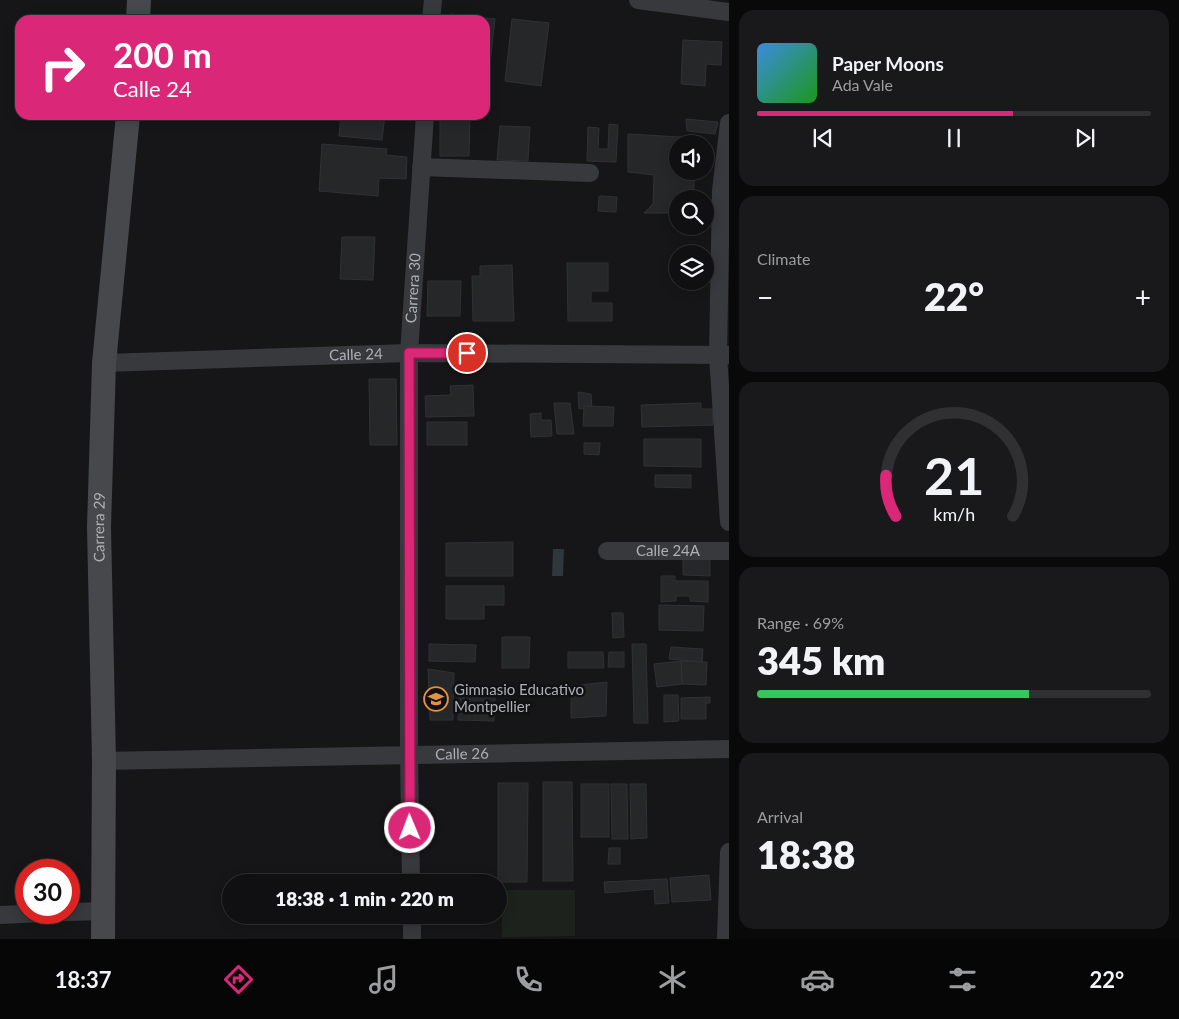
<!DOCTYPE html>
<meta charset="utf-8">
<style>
:root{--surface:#101012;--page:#19191b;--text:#f1f3f6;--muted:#9c9d9f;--line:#303032;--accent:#db2777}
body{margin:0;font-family:Lato,sans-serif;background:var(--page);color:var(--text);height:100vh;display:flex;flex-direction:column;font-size:19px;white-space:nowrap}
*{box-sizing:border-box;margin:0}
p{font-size:16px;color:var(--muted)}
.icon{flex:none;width:28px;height:28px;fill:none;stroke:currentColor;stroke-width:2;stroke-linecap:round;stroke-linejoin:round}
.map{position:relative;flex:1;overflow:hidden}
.side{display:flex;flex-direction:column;gap:10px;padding:10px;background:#09090a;width:450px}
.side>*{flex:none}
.guide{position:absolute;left:15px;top:15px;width:475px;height:105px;border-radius:15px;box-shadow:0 2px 12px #0003,0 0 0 1px var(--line);background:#db2777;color:#fff;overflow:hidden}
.fabs{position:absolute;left:669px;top:135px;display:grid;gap:10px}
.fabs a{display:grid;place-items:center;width:45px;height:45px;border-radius:50%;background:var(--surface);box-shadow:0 2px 12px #0003,0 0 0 1px var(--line);font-size:25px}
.speed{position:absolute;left:15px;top:859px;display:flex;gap:10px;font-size:25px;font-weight:700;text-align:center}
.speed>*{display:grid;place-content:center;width:65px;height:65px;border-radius:50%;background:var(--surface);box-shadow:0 2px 12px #0003,0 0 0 1px var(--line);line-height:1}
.speed .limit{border:8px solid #d22;background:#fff;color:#111}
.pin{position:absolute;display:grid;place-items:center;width:42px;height:42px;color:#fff;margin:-21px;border:2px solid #fff;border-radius:50%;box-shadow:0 1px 5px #0007}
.me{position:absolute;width:55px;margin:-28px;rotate:359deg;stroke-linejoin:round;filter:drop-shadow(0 0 4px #0008)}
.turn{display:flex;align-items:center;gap:18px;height:105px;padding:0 15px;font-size:22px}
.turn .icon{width:65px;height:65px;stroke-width:2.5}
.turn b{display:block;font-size:35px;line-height:42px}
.big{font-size:38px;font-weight:800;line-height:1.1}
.side .widget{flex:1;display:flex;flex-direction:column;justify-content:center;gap:8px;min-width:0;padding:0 18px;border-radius:15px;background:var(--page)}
.side .dial{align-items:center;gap:0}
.dial svg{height:130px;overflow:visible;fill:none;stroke:var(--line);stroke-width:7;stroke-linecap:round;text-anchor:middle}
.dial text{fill:var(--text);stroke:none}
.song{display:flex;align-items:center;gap:15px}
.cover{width:60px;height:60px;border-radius:8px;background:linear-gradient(135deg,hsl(210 70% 55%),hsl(120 70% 35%))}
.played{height:5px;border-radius:2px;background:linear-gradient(90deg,var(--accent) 65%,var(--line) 65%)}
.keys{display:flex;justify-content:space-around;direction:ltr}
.heat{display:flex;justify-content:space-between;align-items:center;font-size:28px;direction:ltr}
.charge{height:8px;border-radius:4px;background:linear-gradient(90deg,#34c759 69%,var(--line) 0)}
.trip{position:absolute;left:222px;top:874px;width:285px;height:50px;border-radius:25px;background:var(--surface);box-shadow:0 2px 12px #0003,0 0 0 1px var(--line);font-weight:800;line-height:50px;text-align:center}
.menu{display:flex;height:80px;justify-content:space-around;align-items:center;background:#060607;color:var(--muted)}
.menu .icon{width:35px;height:35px}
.menu .active{color:var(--accent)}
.menu b{font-size:22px;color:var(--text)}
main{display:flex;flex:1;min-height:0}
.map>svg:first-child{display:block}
.green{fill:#1d221d}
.water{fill:#2e373b}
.building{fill:#262729;stroke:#303134}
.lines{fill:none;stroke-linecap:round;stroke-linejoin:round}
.street{stroke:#38393c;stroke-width:18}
.secondary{stroke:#46484c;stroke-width:24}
.route-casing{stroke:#8e194d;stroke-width:12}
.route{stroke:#db2777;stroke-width:9}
.labels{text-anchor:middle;stroke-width:5;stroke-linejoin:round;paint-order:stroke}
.street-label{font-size:15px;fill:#aab0b6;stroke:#111113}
.poi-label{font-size:15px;fill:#aab0b6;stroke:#111113;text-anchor:start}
</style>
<main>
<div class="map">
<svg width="729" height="939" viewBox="0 0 729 939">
<rect width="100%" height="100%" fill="#161618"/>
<path class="green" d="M502,890H575V936L502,937Z"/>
<path class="water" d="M553,549H564L563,576H552Z"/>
<g class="building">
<path d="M451,14L495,19L490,64L485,63V20H450Z"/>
<path d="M512,19L549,23L541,86L505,81Z"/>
<path d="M683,40L722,42L721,65L706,64L705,86L681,84Z"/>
<path d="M341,115H385L382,140L339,136Z"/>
<path d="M440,115H470L469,156H440Z"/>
<path d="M686,119L718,122L715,134L687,131Z"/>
<path d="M609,124L618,125L616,162L587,161L588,127L599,128L598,149H608Z"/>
<path d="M500,126L530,127L528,161L497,160Z"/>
<path d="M628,134L698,138L697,144H678V171H695L693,199H678V213H644L653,204L654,175L628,172Z"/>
<path d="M322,144L387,149L386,155L407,157L406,179L379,178L378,196L319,191Z"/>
<path d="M599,196L617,197L616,212L598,211Z"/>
<path d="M342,237H375L373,280L340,279Z"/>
<path d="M567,263H608V291H591V303H612V321H568Z"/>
<path d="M512,265L514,321H473L472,276H480V266Z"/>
<path d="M428,281H461L460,316H427Z"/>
<path d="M369,379H396L397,445H370Z"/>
<path d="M473,385L474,416L426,417L425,396L451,395L450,386Z"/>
<path d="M578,392L591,394L592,408L579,409Z"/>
<path d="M554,403H570L574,434H557Z"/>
<path d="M701,403V409H713V425L642,427L641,405Z"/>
<path d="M584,406L614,407L613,426H583Z"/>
<path d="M541,413V420H551L552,436L531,437L530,414Z"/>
<rect x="427" y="422" width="40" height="23"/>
<path d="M644,439H701V467L644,466Z"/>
<path d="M584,443H600L599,455L584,454Z"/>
<path d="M655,475H691V488L655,487Z"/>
<path d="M513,542V576H446V543Z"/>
<path d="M683,554H710V576L683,575Z"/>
<path d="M661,576H675V581H708V602L690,601V596H676V601L661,602Z"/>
<path d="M446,586H504V605H484V619H446Z"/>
<path d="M659,605L704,606L703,631L659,630Z"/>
<path d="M612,613H623L624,637L613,638Z"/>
<path d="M502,637H530L529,668H502Z"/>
<path d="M429,644L476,645L475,662L429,661Z"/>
<path d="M632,644H646L648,723H634Z"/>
<path d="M671,647L703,649L702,662L669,659Z"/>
<path d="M568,652H603L604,668H568Z"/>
<path d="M609,652H624V667H608Z"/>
<path d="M681,661L707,662L706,685L682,684Z"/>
<path d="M681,661L682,684L657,687L654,664Z"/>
<path d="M428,669L454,673L453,720H430Z"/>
<path d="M607,682L606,716L571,718V686Z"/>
<path d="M459,695L495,696L494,721L458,720Z"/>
<path d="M664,695H678L679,721L664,722Z"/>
<path d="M710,697V703H706V719H681V698Z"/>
<path d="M543,782H572L573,881H543Z"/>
<path d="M498,783H528L527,882H498Z"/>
<rect x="581" y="784" width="28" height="53"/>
<path d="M611,784H627L628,839H612Z"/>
<path d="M630,784H646L647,838L631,839Z"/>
<path d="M609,848H620V864H608Z"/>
<path d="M709,875L711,900L672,902L670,878Z"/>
<path d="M667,879L669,903L655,904L654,889L605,893L604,882Z"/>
</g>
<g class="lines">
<g class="street">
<path d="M638,0L729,12"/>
<path d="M431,20L433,0"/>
<path d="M729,123L721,191L718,355L729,522"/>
<path d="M421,167L590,173"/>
<path id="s1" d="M104,363L409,353L729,355"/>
<path id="s2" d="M607,551H729"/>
<path id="s3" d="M104,761L729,749"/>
<path id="s4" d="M411,882L409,755V353L425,115"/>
<path d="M69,912L103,911"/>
<path d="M0,915L67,912"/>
<path d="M412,915V939"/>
<path d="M726,939L729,852"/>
</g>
<g class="secondary">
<path d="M138,20L139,0"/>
<path id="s5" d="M103,939L104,761L99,527L104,363L128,115"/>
</g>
</g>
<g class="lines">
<g class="route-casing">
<path id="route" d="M410,828L409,353H467"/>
</g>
<use href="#route" class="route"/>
</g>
<defs>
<g id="school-ring" transform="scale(1.25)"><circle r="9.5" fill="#111113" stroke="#e09346" stroke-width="1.5"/><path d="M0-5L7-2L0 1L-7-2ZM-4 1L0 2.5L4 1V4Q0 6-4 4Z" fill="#e09346"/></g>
</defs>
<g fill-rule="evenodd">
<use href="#school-ring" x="436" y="699"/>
</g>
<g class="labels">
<g class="street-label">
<text dy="5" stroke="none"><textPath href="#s4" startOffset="594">Carrera 30</textPath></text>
<text dy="5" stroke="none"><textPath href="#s1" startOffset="252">Calle 24</textPath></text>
<text dy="5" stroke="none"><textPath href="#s5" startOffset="412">Carrera 29</textPath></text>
<text dy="5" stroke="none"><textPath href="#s2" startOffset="61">Calle 24A</textPath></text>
<text dy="5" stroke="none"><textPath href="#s3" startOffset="358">Calle 26</textPath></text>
</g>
<g class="poi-label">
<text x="454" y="695">Gimnasio Educativo<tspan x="454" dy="17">Montpellier</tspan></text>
</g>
</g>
</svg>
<div class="fabs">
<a><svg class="icon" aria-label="sound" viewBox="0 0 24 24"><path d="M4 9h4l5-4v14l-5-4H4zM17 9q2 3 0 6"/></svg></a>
<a><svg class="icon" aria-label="search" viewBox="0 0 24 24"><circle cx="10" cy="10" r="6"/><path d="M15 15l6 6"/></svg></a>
<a><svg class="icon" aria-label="layers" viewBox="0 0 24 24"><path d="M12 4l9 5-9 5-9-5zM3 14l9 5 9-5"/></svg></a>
</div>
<div class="speed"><div class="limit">30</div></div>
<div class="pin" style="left:467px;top:353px;background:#d93025"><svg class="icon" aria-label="arrive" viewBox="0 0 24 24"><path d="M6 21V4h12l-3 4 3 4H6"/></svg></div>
<svg class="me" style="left:410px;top:828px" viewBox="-20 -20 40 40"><circle r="17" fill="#db2777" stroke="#fff" stroke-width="3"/><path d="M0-11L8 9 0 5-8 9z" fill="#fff"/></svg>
<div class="trip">18:38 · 1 min · 220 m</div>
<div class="guide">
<div class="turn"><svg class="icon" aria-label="right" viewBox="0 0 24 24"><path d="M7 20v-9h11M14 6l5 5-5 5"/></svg><div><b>200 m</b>Calle 24</div></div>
</div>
</div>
<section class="side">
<div class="widget">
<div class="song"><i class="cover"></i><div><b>Paper Moons</b><p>Ada Vale</p></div></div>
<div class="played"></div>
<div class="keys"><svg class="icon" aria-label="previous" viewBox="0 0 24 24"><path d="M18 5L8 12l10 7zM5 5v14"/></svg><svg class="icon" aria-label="pause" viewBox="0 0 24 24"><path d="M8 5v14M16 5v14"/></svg><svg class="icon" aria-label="next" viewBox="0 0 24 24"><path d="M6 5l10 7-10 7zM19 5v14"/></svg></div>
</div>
<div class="widget"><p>Climate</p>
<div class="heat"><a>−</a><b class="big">22°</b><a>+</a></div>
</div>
<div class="widget dial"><svg viewBox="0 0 100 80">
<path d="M14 69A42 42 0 1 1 86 69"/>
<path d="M14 69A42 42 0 0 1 8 44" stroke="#db2777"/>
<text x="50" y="56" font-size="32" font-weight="700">21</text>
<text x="50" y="72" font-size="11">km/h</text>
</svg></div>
<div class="widget"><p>Range · 69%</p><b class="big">345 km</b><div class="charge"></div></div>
<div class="widget"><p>Arrival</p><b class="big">18:38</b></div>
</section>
</main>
<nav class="menu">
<b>18:37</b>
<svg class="icon active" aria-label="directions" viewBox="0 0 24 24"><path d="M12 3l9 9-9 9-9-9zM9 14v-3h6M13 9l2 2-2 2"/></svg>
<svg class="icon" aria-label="music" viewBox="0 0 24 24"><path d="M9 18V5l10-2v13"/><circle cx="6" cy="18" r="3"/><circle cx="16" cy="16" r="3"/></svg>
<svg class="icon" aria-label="phone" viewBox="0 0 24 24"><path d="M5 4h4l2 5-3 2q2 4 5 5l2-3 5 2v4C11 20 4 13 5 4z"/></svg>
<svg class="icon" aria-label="climate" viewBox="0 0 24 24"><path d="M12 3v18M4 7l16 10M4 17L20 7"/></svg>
<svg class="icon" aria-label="car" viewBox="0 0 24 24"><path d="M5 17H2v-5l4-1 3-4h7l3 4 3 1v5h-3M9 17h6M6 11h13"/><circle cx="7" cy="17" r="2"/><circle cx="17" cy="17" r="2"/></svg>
<svg class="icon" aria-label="filters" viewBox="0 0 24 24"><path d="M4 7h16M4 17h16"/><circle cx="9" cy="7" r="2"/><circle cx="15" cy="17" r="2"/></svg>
<b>22°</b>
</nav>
